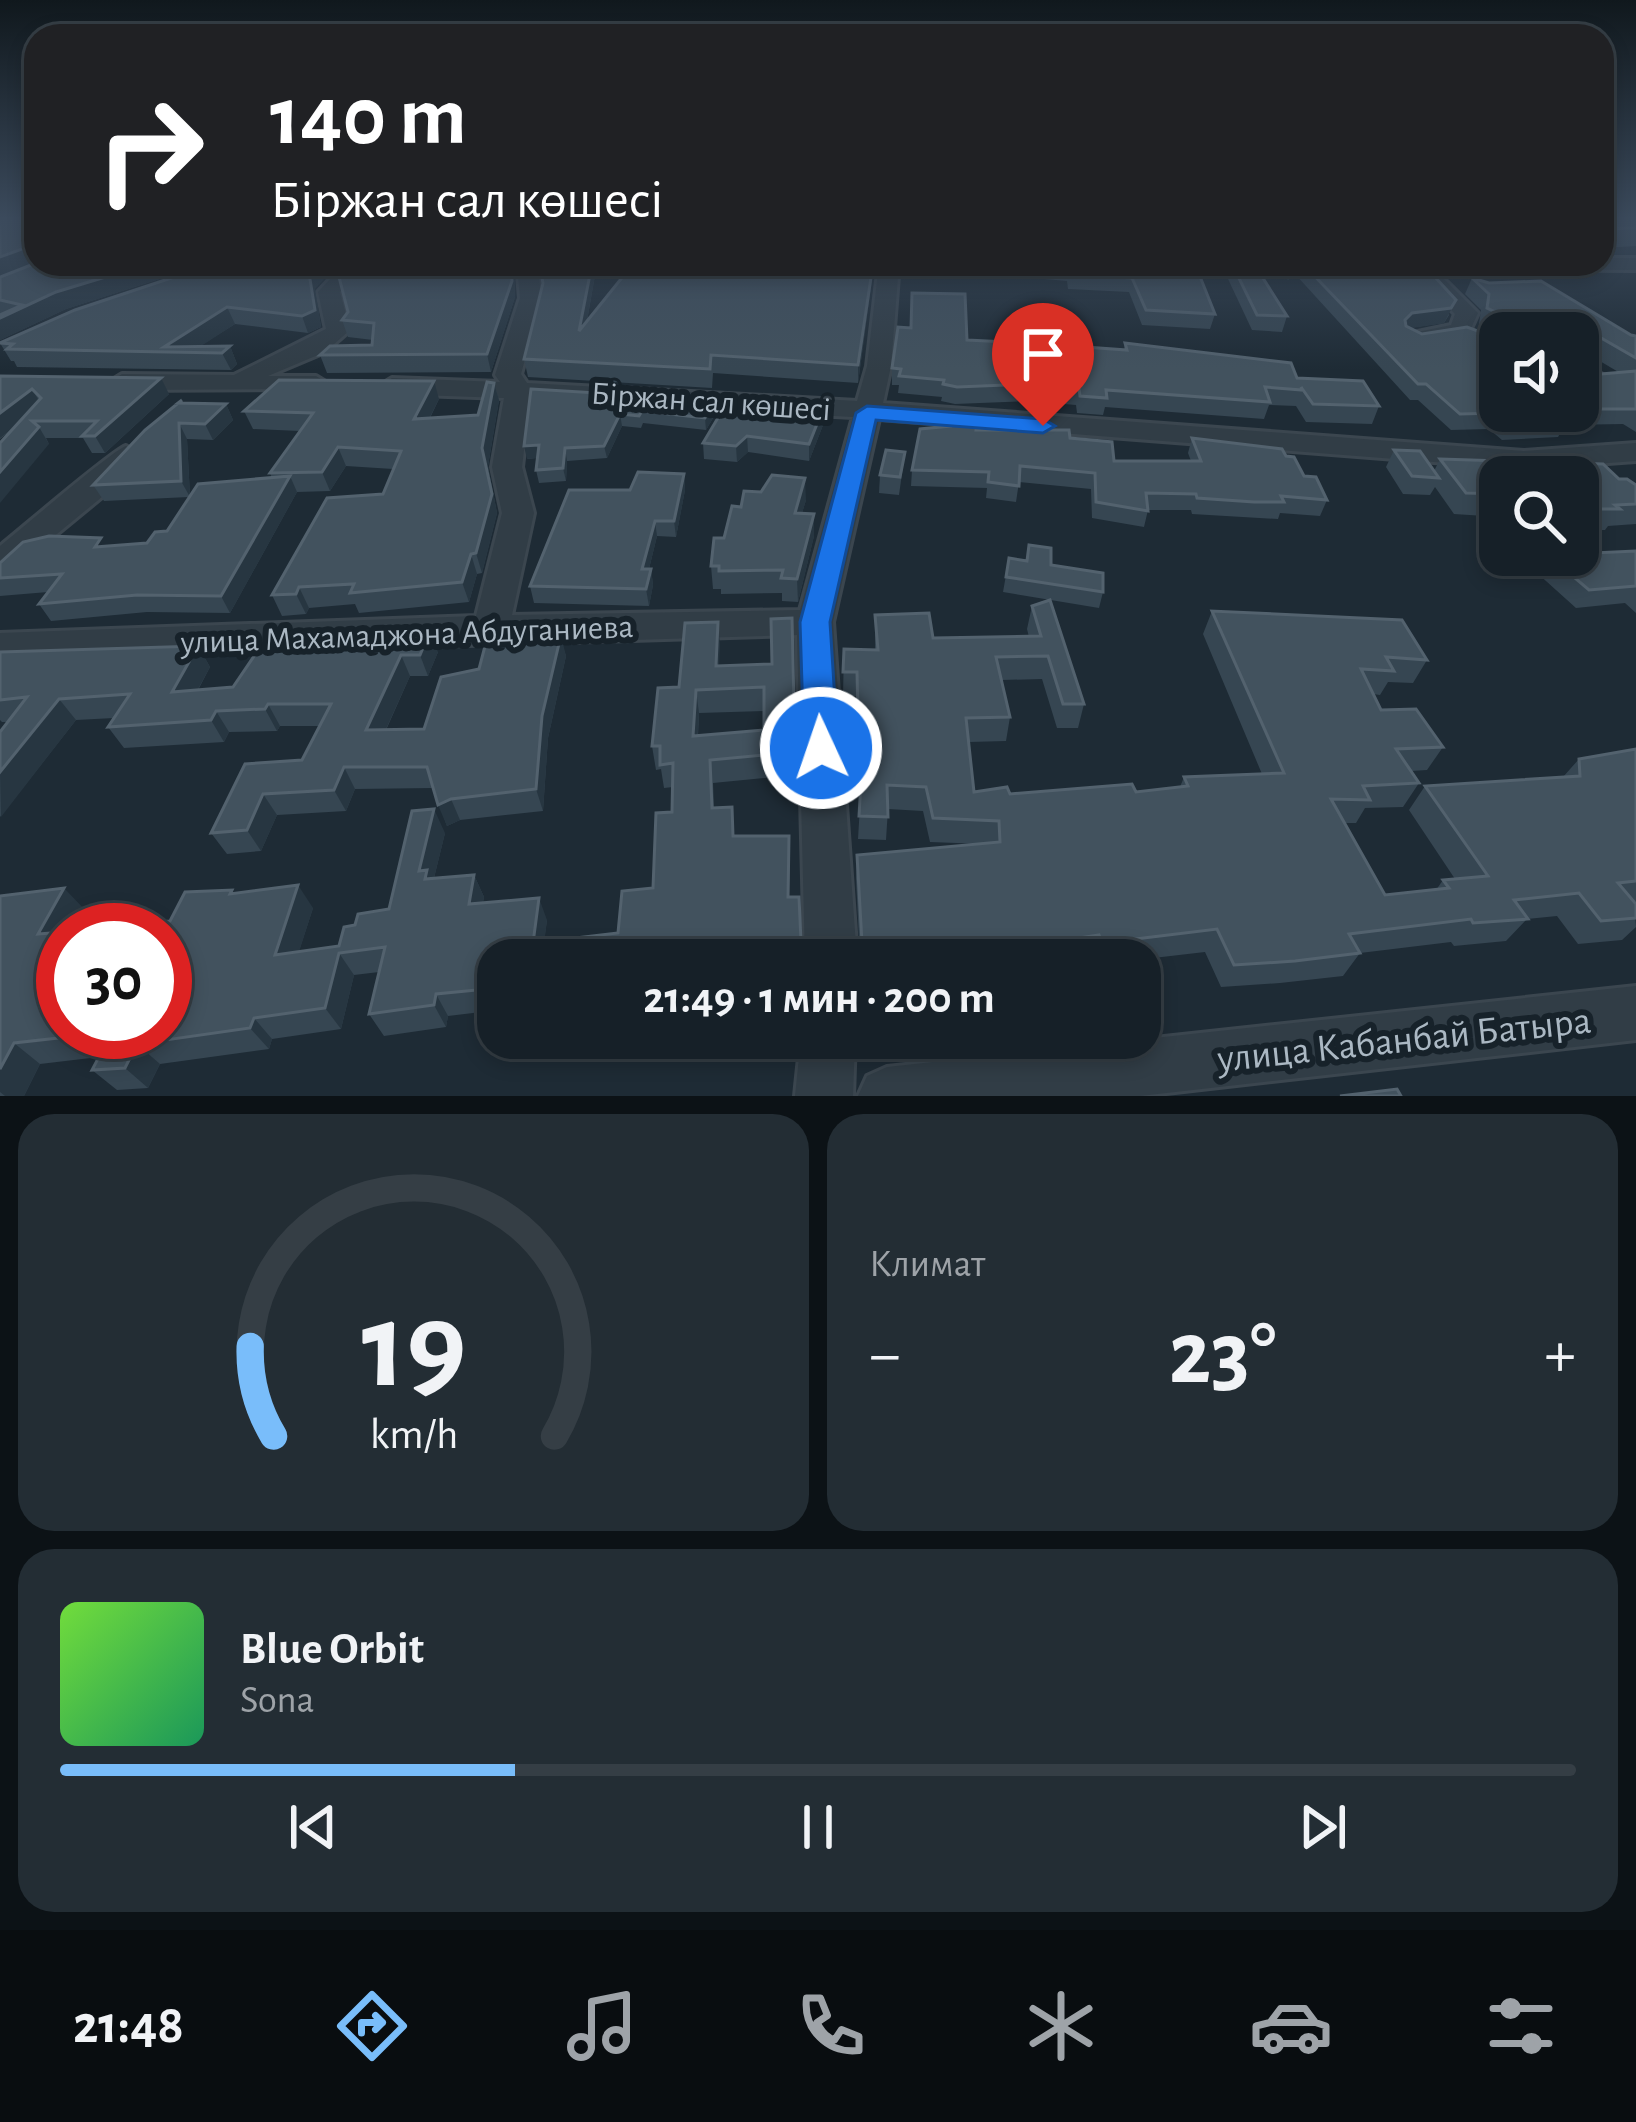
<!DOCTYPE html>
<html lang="ru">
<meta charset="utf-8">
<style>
:root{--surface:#162028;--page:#232d34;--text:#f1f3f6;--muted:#9ea3a8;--line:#353e45;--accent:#79bdfa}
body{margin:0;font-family:"Alegreya Sans",sans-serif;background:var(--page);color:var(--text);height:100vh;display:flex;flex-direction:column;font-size:45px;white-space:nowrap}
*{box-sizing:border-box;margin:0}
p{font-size:39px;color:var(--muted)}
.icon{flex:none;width:66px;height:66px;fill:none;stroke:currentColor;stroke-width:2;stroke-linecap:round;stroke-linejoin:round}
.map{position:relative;height:1096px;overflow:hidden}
.sheet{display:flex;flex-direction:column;gap:18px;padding:18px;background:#0c1216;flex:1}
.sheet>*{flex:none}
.guide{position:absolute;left:24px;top:24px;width:1590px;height:252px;border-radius:36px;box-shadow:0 6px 18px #0003,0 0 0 3px var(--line);background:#202124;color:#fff;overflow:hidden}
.controls{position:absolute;left:1479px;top:312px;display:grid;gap:24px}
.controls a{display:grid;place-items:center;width:120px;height:120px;border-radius:24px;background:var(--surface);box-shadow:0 6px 18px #0003,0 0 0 3px var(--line);font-size:60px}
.speed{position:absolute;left:36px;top:903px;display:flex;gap:24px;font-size:60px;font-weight:700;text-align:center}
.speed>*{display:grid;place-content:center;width:156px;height:156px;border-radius:50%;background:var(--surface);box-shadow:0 6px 18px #0003,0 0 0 3px var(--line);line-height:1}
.speed .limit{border:18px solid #d22;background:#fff;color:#111}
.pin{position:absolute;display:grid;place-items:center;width:102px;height:102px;color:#fff;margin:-123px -51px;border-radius:50% 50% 50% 0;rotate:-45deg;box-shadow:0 0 12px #0007}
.pin .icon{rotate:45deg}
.me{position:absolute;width:132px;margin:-66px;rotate:357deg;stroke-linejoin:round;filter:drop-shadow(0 0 9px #0008)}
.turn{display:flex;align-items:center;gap:42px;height:252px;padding:0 48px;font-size:54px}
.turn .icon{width:156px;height:156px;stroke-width:2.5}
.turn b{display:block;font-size:84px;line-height:102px}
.big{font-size:90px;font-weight:600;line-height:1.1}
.sheet .tile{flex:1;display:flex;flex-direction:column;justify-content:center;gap:18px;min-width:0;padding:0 42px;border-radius:36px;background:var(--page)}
.sheet .dial{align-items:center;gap:0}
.dial svg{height:312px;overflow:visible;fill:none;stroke:var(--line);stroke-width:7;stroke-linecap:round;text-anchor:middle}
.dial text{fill:var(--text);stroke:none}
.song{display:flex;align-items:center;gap:36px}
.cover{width:144px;height:144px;border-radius:18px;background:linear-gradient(135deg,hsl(100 70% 55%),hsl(150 70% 35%))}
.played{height:12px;border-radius:6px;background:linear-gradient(90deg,var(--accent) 30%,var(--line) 30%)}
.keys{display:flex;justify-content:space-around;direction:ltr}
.heat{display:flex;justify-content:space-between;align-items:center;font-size:66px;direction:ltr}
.sheet .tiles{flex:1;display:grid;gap:18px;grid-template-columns:1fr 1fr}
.tile:last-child{grid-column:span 2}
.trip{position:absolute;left:477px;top:939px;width:684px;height:120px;border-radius:36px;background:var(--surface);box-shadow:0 6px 18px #0003,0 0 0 3px var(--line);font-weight:600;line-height:120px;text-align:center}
.tab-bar{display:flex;height:192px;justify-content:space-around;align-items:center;background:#090d10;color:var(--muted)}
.tab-bar .icon{width:84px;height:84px}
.tab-bar .selected{color:var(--accent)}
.tab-bar b{font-size:54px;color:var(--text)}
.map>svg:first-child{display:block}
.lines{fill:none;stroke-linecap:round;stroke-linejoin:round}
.minor-casing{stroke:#3b464f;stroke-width:6}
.minor{fill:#313d46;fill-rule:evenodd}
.wall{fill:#364652;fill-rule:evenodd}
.shaded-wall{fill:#273641}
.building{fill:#42525e;stroke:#53626e;stroke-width:3;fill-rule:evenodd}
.route{fill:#1a73e8;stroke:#114b97;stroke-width:3}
.labels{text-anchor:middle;stroke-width:12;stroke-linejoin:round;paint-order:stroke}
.street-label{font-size:33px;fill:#abb8c3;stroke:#17222a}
.near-street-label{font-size:39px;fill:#abb8c3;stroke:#17222a}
</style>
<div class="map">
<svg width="1636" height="1096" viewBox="0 0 1636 1096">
<rect width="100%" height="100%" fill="#1e2b35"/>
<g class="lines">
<g class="minor-casing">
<g id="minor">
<path d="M1602,258H1636V270L1434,269L1478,313L1468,335L1421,345L1409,338L1413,333L1451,325L1455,314L1415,273V265L1602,264Z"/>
<path d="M344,264H367L340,292L350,330L325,352L268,376H316L329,384L325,389L122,390L109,382L122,374L234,375L326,329L318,292Z"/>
<path d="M517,264H537L542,298L521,374L527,383L857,401L867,366L879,264H899L891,366L883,403L1524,451L1636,443V461L1524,469L879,419L833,622L857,960H805L797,635L0,659V633L476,616L502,513L492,467L504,398L392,394L379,386L392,378L500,382L495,375L520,298ZM530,399L853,417L800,610L512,615L534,513L522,467Z"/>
<path d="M1578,361L1614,381L1601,389L1578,379Z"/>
<path d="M126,446L140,455L108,492L12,571L0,574V546C19,531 114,449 126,446Z"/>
<path d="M1636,986V1040L1140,1096H858L867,1076L887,1067Z"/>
<path d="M801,1038H855L853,1096H795Z"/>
</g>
</g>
<use href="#minor" class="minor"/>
</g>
<g class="wall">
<path d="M1602,217L1636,228V246L1602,248Z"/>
<path d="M36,264H206L66,309L0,340V277Z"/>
<path d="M352,264H514L515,297L491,372L327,373L320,355L372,345L373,340L348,337L342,320L348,312Z"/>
<path d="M538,264H597L587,321L874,264L858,383L713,373L712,388L528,377L524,359L543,284Z"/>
<path d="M929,264H1195L1215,314L1210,329L1142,325L1129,292L1068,289L1067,281L929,269Z"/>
<path d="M1221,264H1254L1287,316L1282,332L1252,330Z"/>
<path d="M1277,264H1423L1449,315L1444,323L1409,328L1500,411H1578V376L1620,373L1578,348V333H1500V335L1479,324L1481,310L1465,294L1472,278L1636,336V432L1623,424L1565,425L1558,437L1502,440L1489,429L1451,430L1418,400H1410L1295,274L1288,280Z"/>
<path d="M315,289L321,327L308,333L235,324L200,346H230L237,364L231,370L17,367L14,361H11L0,343Z"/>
<path d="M967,340L1033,357L1081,361L1084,347L1124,350L1125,343L1297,378L1379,406L1372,424L1306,422L1296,406L1269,405L1264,419L1105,407L1103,415L1077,413L1076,405L1027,401L955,404L941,401L942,397L898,393L899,385H892V368Z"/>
<path d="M0,376L169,394L105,453H92L83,438H46L49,444L15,427L0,439Z"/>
<path d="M494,383L499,400L488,466L497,513L482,573L477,574L469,602L359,613L355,604L309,608L306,614L282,616L272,595L383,494L393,469L346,466L330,491L297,492L230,613L147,612L51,621L39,604L48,592L0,596V563L107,546L147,543L167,531L189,497L104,501L93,485L184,403L226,404L233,420L213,440L187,439L190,496L272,478L270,473L300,431L253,429L244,411L439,399L430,418L478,415Z"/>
<path d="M531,389L716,413L706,430L643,423L641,428L622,426L607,458L567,461L566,481L539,483L536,470L537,458L527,459Z"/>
<path d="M786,419L825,420L809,461L748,452L737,462L704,459L703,443Z"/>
<path d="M976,430L1070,438L1114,461H1191L1188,453L1192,438L1286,456L1327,500L1320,516L1280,513L1278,519L1192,514L1191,510H1148L1144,527L1092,518L1091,489L1019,482L1016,502L986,498L987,488L911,486L912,470Z"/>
<path d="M1394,450L1434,471L1440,459L1619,479L1636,485V524L1608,526L1605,530H1578V477H1500V517L1454,514L1435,487L1430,495L1403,494L1386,467Z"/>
<path d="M905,452L899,495L879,493L880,475Z"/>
<path d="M684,474L685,490L676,537L657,536L649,569H651L653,585L649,606L534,603L530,586L630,490Z"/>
<path d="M806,500L802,513L814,514V536L798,602L782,601V593L721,594V589H713L711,566L741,507Z"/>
<path d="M1029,545L1051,565L1103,592L1099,608L1003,592L1009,558L1026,561Z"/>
<path d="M1636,551V613L1625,603L1576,608L1536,572L1548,555Z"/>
<path d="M1032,606L1084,704L1078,728H1057L1042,679L1002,680L1010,717L1006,741L969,742L974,792L1010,794L1136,792L1180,787L1184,777L1262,774L1203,634L1212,611L1427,660L1413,683L1388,682L1380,695L1373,694L1381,710L1443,747L1427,770L1411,771L1419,783L1403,807L1365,808L1356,823H1345L1385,895L1436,890L1443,880L1455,879L1409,810L1425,786L1563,777L1579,759L1636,749V901L1634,902L1636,927L1622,940L1578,944L1557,916L1527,919L1506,941L1454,946L1451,942L1360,953L1343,976L1280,983L1221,987L1205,952L1136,960H1091L1090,958L1074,960H860L856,878L857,855L983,844L930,842L923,811L888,809L886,840L858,839L864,738H857L856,696H843L844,649L875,650V615L933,638L1029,637L1027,629Z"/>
<path d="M792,618L796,775L713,783L714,808L734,836L790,859L789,897L498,960V1010L448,1016L446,1027L384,1036L369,1014L379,972L354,975L341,1029L272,1039L269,1049L160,1064L148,1088L117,1090L92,1070L99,1057L40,1064L24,1096H0V896L86,911L75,930L63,1032L170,921L232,890L234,893L313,908L299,951L339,946L355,925L389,909L445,833L434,878L474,875L484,897L483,902L547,920L544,941L618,933L653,888L672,812L673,787L664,788L661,769L656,770L652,746L679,687L718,622L719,666L772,664ZM764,711V730L698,736L699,713Z"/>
<path d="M556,626L566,656L548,738L543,811L460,820L447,826L433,788L355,789L346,811L277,815L261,851L227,854L211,833L302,760L319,726H280L277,731L229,732L224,742L124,748L108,727L114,718L76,720L0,817V732L8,722H2L0,720V652L198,646L210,667L198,690L233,687L265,640L438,652L428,676H410L386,730L424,729L479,669Z"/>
</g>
<g class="shaded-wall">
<path d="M34,244L36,248V262L0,277V257Z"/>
<path d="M148,264H206L66,309L0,340V318L56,292Z"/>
<path d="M317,264H338L315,289L321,327L308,333L302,316L309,273Z"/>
<path d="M511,264H514L515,297L491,372L487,354Z"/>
<path d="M592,264H597L582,349L579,331Z"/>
<path d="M873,264H874L858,383V365Z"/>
<path d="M1295,264H1299L1295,274L1288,280Z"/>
<path d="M1456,300L1444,323L1405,329V320L1412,313Z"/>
<path d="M227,307L235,324L192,352L164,347Z"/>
<path d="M230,346L237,364L231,370L222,353Z"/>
<path d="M161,378L169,394L105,453L95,436Z"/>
<path d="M434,381L439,399L420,437L414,419Z"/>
<path d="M494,383L499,400L488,466L497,513L482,573L476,553L482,448Z"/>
<path d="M32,389L42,406L0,438V413Z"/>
<path d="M715,400L716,413L706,430L705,418Z"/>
<path d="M226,404L233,420L213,440L205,424Z"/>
<path d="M825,404V420L809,461V444Z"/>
<path d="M620,414L622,426L607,458L604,446Z"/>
<path d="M179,423L187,439L190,497L181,481Z"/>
<path d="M39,427L49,444L0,503V472Z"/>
<path d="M747,436L748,452L737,462L736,446Z"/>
<path d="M539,445L542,457L527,459L524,446Z"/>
<path d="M338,447L346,466L330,491L322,472Z"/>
<path d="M565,448L567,461L566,481L563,468Z"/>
<path d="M684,474L685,490L676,537L674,521Z"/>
<path d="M290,476L297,492L230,613L221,596Z"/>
<path d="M805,478L806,500L795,536V513Z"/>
<path d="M814,514V536L798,602L797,579Z"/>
<path d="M655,521L657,536L645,585L642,569Z"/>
<path d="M471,554L477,574L469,602L462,582Z"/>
<path d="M651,569L653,585L649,606L646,589Z"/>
<path d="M299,587L309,608L306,614L296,594Z"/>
<path d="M718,622L720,645L718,690L716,666Z"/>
<path d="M556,626L560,642L561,635L566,656L548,738L543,811L536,789L542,716Z"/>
<path d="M430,631L438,652L428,676L420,655Z"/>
<path d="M198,646L210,667L185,713L172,692Z"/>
<path d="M401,655L410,676L376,751L366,730Z"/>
<path d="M696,690L699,713L696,760L693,736Z"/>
<path d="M59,699L76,720L1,817L0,772Z"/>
<path d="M268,704L280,726L277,731L265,709Z"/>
<path d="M216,711L229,732L224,742L211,720Z"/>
<path d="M344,767L355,789L346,811L334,790Z"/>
<path d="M263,794L277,815L261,851L247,830Z"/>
<path d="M451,799L460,820L447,826L438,805Z"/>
<path d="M434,809L445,833L433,882L438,893L419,871Z"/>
<path d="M474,875L484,897L479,926L469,904Z"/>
<path d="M298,885L313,908L291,977L275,955Z"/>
<path d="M64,888L86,911L75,930H63V953L38,934Z"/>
<path d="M539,898L547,920L542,960L533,943Z"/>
<path d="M339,953L354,975L341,1029L325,1008Z"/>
<path d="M436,994L448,1016L446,1027L434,1005Z"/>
<path d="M254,1018L272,1039L269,1049L250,1028Z"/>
<path d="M14,1043L40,1064L24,1096H5L0,1092V1069Z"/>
<path d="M137,1044L160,1064L148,1088L125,1068Z"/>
</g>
<g class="building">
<path d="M0,217H36V244L0,257Z"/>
<path d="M1602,217H1636V228L1602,229Z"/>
<path d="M36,263V264H148L56,292L0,318V315L22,305L0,300V277Z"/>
<path d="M213,264H317L309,273L315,310L302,316L227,307L164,347L230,346L222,353L7,349L13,344L0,343L75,310Z"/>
<path d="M353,264H511L512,281L487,354L320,355L330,346L372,345L374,323L342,320L348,312L339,277Z"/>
<path d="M539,264H592L579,331L633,264H873L858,365L711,355L710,369L524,359L543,283Z"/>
<path d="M1040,264H1195L1215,314L1146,310L1132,278L1071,274L1070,266Z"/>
<path d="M1232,264H1254L1287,316L1257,315Z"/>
<path d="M1303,264H1423L1456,300L1451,308L1412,313L1405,320L1406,326L1422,334L1467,327L1500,339V411H1555L1568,420L1512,423L1498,413L1460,414L1426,384H1418Z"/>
<path d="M1472,278L1489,283L1541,281L1631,335L1636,336V358L1568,319L1513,320L1487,308L1489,294Z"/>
<path d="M912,293L965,294L967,340L1031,343L1033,357L1086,361L1084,347L1127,350L1125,343L1291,363L1297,378L1363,381L1379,406L1313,404L1301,387L1302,390L1265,387L1270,402L1106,390L1107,398L1080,396L1079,388L1030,384L957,387L943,384L944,380L899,376L901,369L892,368L898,327L911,328Z"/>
<path d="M1636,371V409H1578V376Z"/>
<path d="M0,376L161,378L95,436H82L97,421H32L39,427L0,472V443L41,398L32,389L0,413Z"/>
<path d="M279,380L434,381L414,419L478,415L487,382L494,383L482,448L492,494L476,553L471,554L462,582L350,593L354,584L299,587L296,594L272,595L327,498L383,494L401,451L338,447L322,472L270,473L313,413L244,411Z"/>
<path d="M531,389L715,400L705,418L642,411L639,416L620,414L604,446L565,448L563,468L536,470L539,445L524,446Z"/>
<path d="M182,400L178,403L226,404L205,424L179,423L181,481L93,485L145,430Z"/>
<path d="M806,403L825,404L809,444L747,436L736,446L703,443L722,411L786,419L791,411L801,412Z"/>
<path d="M953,414L978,416L976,430H1069L1070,438L1112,442L1114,461H1201L1192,438L1282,449L1286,456L1294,457L1304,476L1316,477L1327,500L1281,496L1284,502H1254L1197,498L1196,494L1146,493L1148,511L1096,502L1095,473L1020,466L1019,486L988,482L989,472L912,470L920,429L951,426Z"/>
<path d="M886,450L905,452L900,477L880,475Z"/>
<path d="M1394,450L1420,451L1439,478L1412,476Z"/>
<path d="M1440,459L1603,464L1619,479H1627L1636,485V504L1615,505L1620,509H1578V477H1500V494L1466,493Z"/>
<path d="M638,472L684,474L674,521H655L642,569H651L646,589L530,586L569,490H630Z"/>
<path d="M772,475L805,478L795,513L814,514L797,579L781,578L783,570L719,571V566H711L714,538H724L732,506L741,507L744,491L761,492Z"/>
<path d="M290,476L221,596L137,595L39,604L62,574L0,578V563L23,542L49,536L101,538L95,547L147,543L155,532L167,531L198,484Z"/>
<path d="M1029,545L1051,548V565L1103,573V592L1006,577L1009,558L1027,561Z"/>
<path d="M1636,551V586L1589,590L1548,555Z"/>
<path d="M1050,600L1084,704H1063L1048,656L996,657L1010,717L966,718L974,792L1007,787L1010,794L1132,784L1136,792L1188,786L1184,777L1284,773L1212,611L1402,620L1427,660L1386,657L1394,671L1361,669L1381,710L1416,709L1443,747L1396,749L1419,783L1363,786L1370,800L1331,799L1385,895L1449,888L1443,880L1488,876L1425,786L1580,776L1579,759L1636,749V881L1618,883L1636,904V918L1601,921L1579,893L1514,900L1528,919L1473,923L1471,919L1349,934L1360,953L1295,961L1234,965L1217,929L1102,943L1099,935L1053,942L1060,960H935L934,957L899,960H863L857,855L1000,842L999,821L933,818L926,787L887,785L888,817L859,816L865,715H858L857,672H843L844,649L878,650L875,615L929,613L933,638L1041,636L1032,606Z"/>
<path d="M792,618L795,752L710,760L712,808L732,807L733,836H789L788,897H799L801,941L815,942L816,960H498V988L436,994L434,1005L369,1014L385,947L339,953L325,1008L254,1018L250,1028L137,1044L125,1068L92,1070L112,1032L14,1043L0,1069V896L64,888L38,934L63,932V1032H165V930H79L170,921L185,892L232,890L230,894L298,885L275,955L339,946L344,927L355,925L358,914L389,909L412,811L434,809L419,871L427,870L425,879L474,875L469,904L539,898L533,943L618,933L622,891L653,888L656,813L672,812L673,763L660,765V746H652L658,688L679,687L685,623L718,622L716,666L772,664L771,619ZM764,687V730L693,736L696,690Z"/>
<path d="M556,626L554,635H561L542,716L536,789L451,799L438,805L427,767H344L334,790L263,794L247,830L211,833L245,764L302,760L331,704H268L265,709L216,711L211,720L108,727L130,694L59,699L0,772V732L27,697L0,700V652L198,646L172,692L233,687L265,640H343L366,636L369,631H430L420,655H401L366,730L424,729L441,677L479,669L489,631Z"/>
<path d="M1397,1089L1401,1096H1340Z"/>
</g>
<linearGradient id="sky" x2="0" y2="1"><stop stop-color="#10181d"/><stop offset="0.59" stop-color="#3b4a5c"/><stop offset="1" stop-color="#3b4a5c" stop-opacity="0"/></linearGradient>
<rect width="1636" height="370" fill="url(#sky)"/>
<path class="route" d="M867,406L1043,419L1055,426L1043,433L876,420L830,622L838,748L833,758L821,762L809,758L804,748L800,622L856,413Z"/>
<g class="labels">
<g class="street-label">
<text transform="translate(711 400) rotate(4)" y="12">Біржан сал көшесі</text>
<text transform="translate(407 633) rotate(-2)" y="12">улица Махамаджона Абдуганиева</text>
</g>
<g class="near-street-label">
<text transform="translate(1404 1038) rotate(-6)" y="14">улица Кабанбай Батыра</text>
</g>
</g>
</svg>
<div class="controls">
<a><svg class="icon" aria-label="sound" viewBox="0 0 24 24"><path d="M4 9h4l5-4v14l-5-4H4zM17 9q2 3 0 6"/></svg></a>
<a><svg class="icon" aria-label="search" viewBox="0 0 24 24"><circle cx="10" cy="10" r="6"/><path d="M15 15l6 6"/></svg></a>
</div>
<div class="speed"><div class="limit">30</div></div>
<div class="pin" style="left:1043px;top:426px;background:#d93025"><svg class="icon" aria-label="arrive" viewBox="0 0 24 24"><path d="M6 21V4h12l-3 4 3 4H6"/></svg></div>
<svg class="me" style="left:821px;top:748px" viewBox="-20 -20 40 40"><circle r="17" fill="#1a73e8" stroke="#fff" stroke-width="3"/><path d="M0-11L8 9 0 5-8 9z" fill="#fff"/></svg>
<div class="trip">21:49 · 1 мин · 200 m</div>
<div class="guide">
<div class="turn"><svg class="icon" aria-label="right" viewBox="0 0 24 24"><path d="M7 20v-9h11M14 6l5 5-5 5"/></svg><div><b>140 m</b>Біржан сал көшесі</div></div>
</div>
</div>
<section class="sheet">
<div class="tiles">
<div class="tile dial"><svg viewBox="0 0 100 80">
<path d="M14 69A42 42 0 1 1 86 69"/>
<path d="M14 69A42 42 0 0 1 8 46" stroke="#79bdfa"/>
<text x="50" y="56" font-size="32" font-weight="700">19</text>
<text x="50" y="72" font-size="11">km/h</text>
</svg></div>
<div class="tile"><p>Климат</p>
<div class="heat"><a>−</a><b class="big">23°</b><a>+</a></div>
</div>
<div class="tile">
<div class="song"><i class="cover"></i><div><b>Blue Orbit</b><p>Sona</p></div></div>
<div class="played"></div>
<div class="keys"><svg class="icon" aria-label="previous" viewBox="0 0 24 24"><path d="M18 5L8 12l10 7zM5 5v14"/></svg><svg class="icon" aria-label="pause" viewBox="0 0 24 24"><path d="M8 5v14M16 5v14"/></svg><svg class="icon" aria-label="next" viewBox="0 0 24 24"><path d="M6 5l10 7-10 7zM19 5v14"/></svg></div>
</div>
</div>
</section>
<nav class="tab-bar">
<b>21:48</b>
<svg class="icon selected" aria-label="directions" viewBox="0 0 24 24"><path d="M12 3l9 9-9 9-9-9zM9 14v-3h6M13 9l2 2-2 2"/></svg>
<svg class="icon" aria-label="music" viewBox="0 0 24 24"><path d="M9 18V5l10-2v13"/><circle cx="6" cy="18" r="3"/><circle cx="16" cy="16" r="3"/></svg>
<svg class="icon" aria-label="phone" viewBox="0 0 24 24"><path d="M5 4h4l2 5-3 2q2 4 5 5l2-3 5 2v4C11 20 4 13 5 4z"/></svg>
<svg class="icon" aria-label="climate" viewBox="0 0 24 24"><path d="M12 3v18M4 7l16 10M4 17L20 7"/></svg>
<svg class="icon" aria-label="car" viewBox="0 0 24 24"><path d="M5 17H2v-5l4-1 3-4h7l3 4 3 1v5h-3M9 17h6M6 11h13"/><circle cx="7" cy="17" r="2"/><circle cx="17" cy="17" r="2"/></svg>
<svg class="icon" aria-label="filters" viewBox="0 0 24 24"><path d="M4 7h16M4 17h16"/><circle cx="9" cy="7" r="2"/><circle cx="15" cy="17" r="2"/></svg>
</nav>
